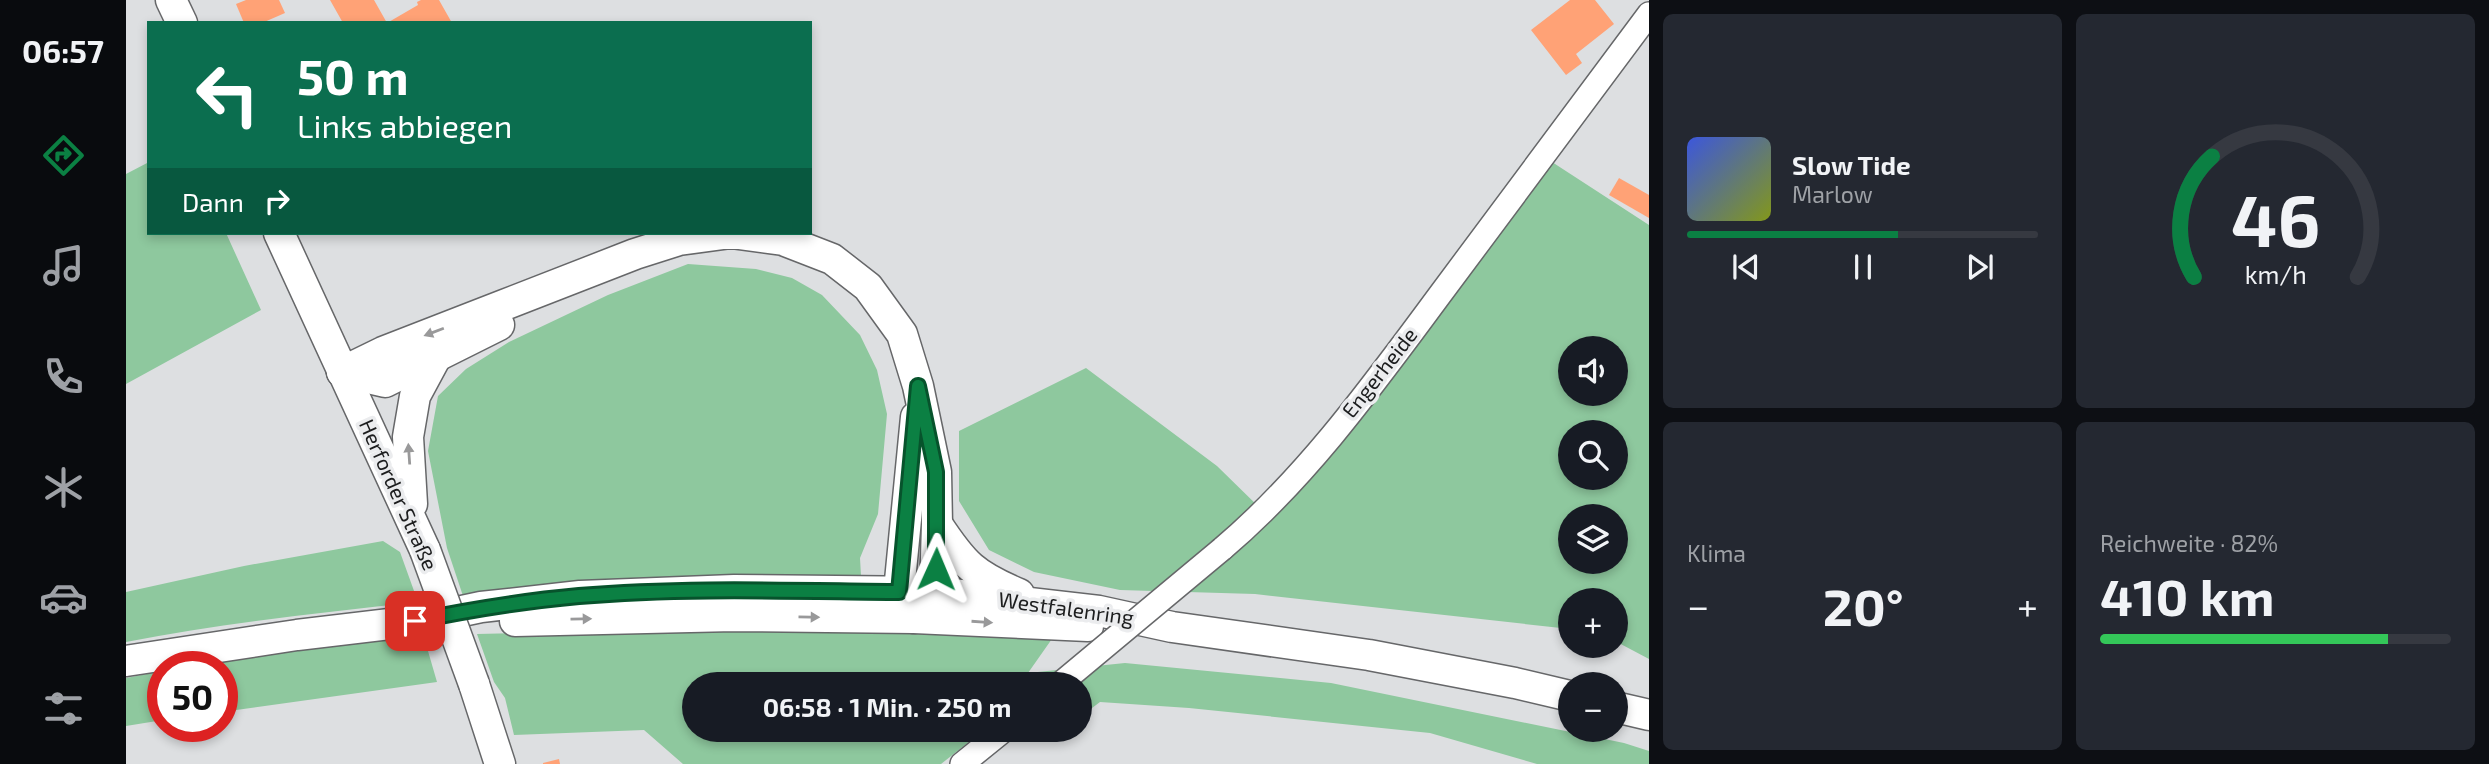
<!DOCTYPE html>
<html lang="de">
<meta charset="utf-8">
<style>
:root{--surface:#171b24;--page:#242831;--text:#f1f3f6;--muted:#9ea1a6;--line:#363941;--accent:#0b8043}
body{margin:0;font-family:"Exo 2",sans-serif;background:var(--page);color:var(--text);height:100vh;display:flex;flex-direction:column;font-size:26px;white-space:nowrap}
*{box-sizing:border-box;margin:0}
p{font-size:23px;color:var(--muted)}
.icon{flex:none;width:38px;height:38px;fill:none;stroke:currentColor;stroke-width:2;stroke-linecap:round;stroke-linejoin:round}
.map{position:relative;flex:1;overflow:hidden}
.drawer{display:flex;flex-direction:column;gap:14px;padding:14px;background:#0d0f14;width:840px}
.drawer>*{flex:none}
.top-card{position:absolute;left:21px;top:21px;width:665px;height:214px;border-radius:0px;box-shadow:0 4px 10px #0003;background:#0b6e4f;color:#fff;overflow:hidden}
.fabs{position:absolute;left:1432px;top:336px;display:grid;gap:14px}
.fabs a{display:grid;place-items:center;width:70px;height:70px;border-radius:50%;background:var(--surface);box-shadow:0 4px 10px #0003;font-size:35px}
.speed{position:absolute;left:21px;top:651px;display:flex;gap:14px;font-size:35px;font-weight:700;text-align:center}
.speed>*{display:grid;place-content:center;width:91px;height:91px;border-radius:50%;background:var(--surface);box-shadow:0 4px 10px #0003;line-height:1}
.speed .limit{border:10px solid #d22;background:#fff;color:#111}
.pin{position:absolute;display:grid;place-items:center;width:60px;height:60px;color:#fff;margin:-30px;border-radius:14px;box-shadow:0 4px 10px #0006}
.me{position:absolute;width:77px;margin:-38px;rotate:1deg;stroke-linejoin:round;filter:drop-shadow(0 0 5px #0008)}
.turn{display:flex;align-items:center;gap:24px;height:147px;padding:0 35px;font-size:32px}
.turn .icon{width:91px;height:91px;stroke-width:2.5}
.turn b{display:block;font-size:49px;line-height:60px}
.then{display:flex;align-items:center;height:66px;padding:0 35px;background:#0003;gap:14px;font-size:26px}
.big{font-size:52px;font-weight:700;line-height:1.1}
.drawer .card{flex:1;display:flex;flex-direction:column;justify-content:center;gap:10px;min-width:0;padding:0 24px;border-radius:10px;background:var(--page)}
.drawer .dial{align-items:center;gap:0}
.dial svg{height:182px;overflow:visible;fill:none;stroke:var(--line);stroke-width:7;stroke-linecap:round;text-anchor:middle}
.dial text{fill:var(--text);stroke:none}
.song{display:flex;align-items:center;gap:21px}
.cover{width:84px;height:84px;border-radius:10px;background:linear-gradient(135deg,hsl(230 70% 55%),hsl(70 70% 35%))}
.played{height:7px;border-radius:4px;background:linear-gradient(90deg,var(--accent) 60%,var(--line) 60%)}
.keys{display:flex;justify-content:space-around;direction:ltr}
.heat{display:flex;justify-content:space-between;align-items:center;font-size:38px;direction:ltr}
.charge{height:10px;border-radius:5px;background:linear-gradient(90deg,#34c759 82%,var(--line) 0)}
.drawer .tiles{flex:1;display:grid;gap:14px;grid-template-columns:repeat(2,1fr)}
.trip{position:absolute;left:556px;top:672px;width:410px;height:70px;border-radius:35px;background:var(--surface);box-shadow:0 4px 10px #0003;font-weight:700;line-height:70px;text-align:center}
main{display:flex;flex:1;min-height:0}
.tab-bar{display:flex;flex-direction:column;width:126px;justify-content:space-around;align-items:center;background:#090b0e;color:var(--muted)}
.tab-bar .icon{width:49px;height:49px}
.tab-bar .active{color:var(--accent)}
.tab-bar b{font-size:32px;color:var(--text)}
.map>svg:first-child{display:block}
.green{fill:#8ec89e;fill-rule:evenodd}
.building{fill:#ffa276}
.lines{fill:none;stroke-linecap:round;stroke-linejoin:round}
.minor-casing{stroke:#666769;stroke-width:26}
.major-casing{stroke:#666769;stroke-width:33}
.minor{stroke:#fff;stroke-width:23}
.major{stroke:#fff;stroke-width:30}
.minor-bridge-casing{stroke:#666769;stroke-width:26;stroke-linecap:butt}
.major-bridge-casing{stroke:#666769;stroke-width:33;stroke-linecap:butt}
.minor-bridge{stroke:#fff;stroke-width:23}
.major-bridge{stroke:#fff;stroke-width:30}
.oneway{fill:#99999a}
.route-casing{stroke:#07532c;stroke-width:18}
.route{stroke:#0b8043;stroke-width:12}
.labels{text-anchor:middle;stroke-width:7;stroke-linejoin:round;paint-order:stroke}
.street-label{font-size:21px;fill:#1c1d1e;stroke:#ebecee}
</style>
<main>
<nav class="tab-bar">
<b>06:57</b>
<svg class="icon active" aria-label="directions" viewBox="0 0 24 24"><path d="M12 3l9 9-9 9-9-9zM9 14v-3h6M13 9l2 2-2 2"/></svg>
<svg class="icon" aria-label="music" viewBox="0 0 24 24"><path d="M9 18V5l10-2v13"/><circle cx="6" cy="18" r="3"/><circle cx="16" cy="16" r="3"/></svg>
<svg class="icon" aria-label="phone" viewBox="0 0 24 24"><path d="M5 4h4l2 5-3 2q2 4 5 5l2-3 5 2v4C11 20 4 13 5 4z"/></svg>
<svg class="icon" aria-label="climate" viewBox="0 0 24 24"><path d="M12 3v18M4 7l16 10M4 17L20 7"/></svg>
<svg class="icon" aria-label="car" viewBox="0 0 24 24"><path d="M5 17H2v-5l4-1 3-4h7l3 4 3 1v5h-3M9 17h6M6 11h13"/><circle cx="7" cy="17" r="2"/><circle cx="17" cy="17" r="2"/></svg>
<svg class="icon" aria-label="filters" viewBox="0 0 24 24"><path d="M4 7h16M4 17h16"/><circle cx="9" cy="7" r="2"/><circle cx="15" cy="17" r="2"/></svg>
</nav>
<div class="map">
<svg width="1523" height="764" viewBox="0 0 1523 764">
<rect width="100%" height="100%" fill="#dddfe1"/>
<g class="green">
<path d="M23,162V233H100L135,310L0,384V174Z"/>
<path d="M1426,162L1523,225V659L1489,641V600H1444V629L1129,594L994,590L908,572L863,550L833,501V431L960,368L1091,466L1137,511ZM1444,348H1489V394H1444ZM1444,432H1489V478H1444ZM1444,516H1489V562H1444Z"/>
<path d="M562,264L630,269L666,278L696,295L734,335L751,370L761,414L752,514L734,558L735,576L337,596L321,548L302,451L312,396L340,369L383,342L482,295Z"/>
<path d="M257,541L274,552L292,602C194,613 97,623 0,642V592L118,566Z"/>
<path d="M636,627L928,636L902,673L999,663L1205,683L1498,743L1523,751V764H1411L1304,733L1063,708L974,702L954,717V684H569V730H858L815,764H557L518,730L388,735L379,698L368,682L351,634Z"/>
<path d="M304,634L310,650L302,651L311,682L96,712V667H58L202,645Z"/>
<path d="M37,671V720L0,726V678Z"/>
</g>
<g class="building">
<path d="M120,0H153L159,13L136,23H118L110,4Z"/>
<path d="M204,0H248L261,23L292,5L291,2L295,0H313L326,23H217Z"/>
<path d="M1444,0H1469L1488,24L1450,54L1456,63L1440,75L1405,30Z"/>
<path d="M1493,178L1523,195V218L1483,195Z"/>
<path d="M433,759L434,764H417V763Z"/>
</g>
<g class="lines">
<g class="minor-casing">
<g id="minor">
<path d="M1096,549C1181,477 1247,385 1313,296C1383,202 1453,108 1523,14"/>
<path d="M836,764L878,730"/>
</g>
</g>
<g class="major-casing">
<g id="major">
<path d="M45,0L56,23"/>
<path d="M153,233L299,550"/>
<path d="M216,372L257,352L378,305L509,254L553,240L605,233L657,240L706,259L742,287L776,334L792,386L810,472L811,524L809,592L800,610L788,618"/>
<path d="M216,372L259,382L373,325"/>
<path d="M286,504L282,437L289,396L310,357"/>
<path d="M811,524C838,565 848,575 893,594"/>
<path d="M781,609L777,604L773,591L790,417"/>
<path d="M389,621L608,616L788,618L962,626"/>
<path d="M0,661L171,635L289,621L355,607L454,596L608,590L809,592L973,611L1046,627L1243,655L1389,683L1444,696"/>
<path d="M348,684L374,764"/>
<path d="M1489,707L1523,715"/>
</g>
</g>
<use href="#minor" class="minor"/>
<use href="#major" class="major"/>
<g class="minor-bridge-casing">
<path id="minor-bridge" d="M934,684L1096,549"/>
</g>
<g class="major-bridge-casing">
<path id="major-bridge" d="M299,550L348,684"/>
</g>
<use href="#minor-bridge" class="minor-bridge"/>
<use href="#major-bridge" class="major-bridge"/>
</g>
<defs><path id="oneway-solid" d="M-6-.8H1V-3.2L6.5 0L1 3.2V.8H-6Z" transform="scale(1.75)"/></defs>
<g class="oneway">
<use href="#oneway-solid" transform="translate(308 332) rotate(159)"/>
<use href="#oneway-solid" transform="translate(283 454) rotate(-94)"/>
<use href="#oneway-solid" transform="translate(683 617) rotate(1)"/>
<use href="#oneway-solid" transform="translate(455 619) rotate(-1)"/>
<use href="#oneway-solid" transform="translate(856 622) rotate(4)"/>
</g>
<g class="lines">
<g class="route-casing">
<path id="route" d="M289,621C343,610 397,601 453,596C559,587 667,591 773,592L792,386L810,472V569"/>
</g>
<use href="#route" class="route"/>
</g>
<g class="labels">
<g class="street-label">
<text transform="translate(1254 373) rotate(-52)" y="7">Engerheide</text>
<text transform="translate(272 495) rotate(66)" y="7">Herforder Straße</text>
<text transform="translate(940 609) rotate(8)" y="7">Westfalenring</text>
</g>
</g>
</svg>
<div class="fabs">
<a><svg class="icon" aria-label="sound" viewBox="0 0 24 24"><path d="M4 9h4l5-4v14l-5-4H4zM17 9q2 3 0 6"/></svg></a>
<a><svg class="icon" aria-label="search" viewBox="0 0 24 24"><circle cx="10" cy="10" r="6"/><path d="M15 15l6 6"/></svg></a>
<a><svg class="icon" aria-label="layers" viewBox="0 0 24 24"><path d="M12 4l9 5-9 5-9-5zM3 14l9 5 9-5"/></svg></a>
<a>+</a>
<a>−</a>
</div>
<div class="speed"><div class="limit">50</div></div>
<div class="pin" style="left:289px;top:621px;background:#d93025"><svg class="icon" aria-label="arrive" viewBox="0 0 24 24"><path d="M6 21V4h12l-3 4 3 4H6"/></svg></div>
<svg class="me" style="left:810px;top:569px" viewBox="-20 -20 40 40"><path d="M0-17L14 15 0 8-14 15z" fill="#0b8043" stroke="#fff" stroke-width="4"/></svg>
<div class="trip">06:58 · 1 Min. · 250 m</div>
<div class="top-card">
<div class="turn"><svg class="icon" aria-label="left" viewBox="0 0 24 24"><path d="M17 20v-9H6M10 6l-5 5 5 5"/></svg><div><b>50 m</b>Links abbiegen</div></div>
<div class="then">Dann<svg class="icon" aria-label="right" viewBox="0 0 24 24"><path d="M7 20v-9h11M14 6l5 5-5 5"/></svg></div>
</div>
</div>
<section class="drawer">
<div class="tiles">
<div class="card">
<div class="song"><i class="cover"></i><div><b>Slow Tide</b><p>Marlow</p></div></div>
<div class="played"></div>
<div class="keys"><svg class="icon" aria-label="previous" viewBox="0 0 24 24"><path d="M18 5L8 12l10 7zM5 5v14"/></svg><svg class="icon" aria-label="pause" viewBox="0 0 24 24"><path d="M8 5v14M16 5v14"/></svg><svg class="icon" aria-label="next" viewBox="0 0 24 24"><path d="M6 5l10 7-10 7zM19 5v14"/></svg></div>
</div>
<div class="card dial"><svg viewBox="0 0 100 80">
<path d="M14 69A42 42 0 1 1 86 69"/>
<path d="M14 69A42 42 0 0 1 22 16" stroke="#0b8043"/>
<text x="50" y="56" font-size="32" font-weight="700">46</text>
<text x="50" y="72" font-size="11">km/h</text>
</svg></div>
<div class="card"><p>Klima</p>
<div class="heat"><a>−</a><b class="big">20°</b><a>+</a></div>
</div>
<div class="card"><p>Reichweite · 82%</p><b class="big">410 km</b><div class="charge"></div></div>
</div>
</section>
</main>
